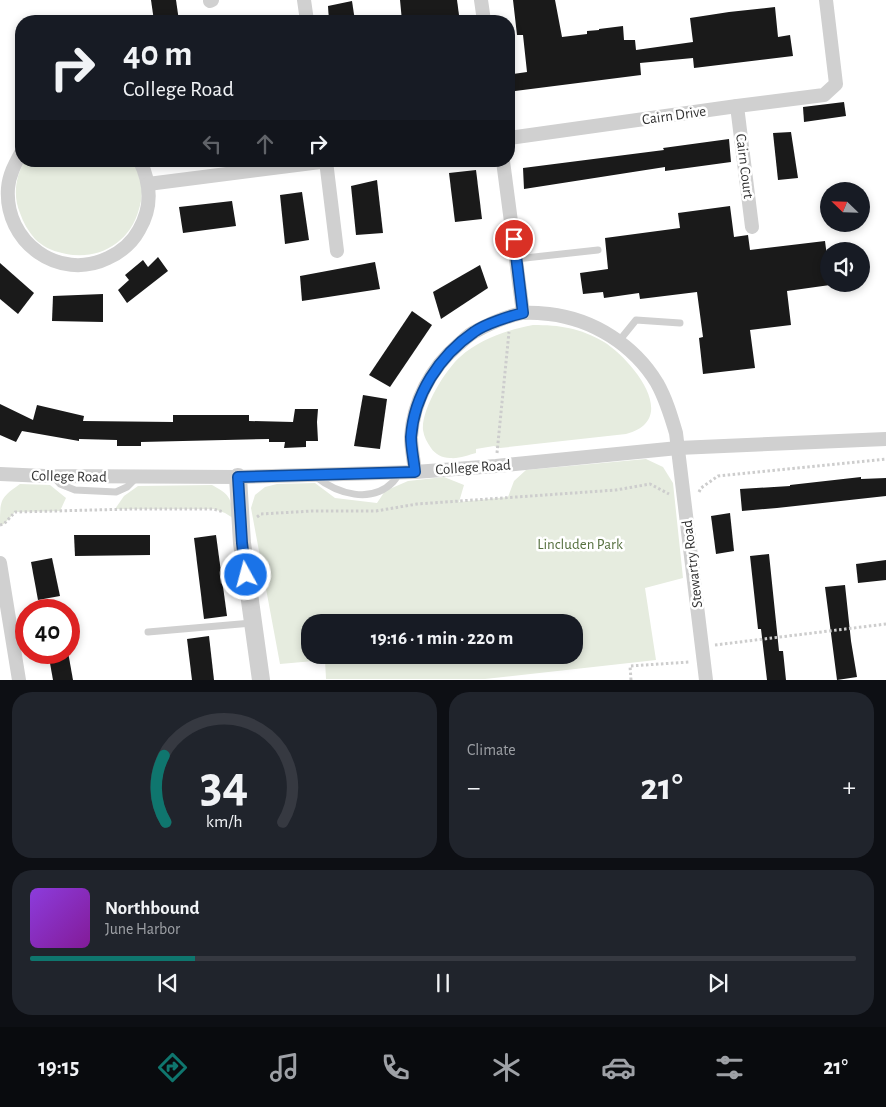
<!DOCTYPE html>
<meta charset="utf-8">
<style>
:root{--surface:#171b24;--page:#20242c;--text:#f1f3f6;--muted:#9ea1a6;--line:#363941;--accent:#0f766e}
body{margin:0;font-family:"Alegreya Sans",sans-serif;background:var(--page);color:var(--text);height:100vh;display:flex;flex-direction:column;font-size:19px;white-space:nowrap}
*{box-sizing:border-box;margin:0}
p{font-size:16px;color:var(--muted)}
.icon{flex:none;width:28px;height:28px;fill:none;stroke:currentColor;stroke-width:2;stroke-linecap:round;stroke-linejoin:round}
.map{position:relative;height:680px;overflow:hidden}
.panel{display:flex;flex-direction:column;gap:12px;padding:12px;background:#0d0f14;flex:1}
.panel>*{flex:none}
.hud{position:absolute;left:15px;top:15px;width:500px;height:152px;border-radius:20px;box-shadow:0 2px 8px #0003;background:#171b24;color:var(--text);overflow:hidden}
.needle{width:32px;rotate:293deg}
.tools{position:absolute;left:820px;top:182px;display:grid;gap:10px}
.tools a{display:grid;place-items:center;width:50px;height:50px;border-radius:50%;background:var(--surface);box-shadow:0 2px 8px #0003;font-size:25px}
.speed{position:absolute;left:15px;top:599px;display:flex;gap:10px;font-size:25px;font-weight:700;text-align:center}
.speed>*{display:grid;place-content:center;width:65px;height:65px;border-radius:50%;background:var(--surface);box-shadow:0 2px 8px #0003;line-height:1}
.speed .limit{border:8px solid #d22;background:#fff;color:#111}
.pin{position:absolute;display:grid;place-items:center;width:42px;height:42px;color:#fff;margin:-21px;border:2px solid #fff;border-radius:50%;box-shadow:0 1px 5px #0007}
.me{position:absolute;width:55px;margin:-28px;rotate:353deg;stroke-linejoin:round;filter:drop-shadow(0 0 4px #0008)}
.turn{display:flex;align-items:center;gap:18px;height:105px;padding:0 25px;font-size:22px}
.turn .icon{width:65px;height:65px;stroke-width:2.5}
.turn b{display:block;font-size:35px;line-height:42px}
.lanes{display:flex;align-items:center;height:48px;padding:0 25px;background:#0003;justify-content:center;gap:25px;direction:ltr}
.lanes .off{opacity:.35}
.big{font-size:38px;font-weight:700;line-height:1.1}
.panel .card{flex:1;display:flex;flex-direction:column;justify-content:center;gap:8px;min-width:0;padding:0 18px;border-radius:20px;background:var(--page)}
.panel .dial{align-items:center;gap:0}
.dial svg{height:130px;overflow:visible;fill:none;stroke:var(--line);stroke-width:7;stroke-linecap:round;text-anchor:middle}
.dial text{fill:var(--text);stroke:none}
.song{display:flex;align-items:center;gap:15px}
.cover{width:60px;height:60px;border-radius:8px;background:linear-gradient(135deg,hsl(270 70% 55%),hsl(290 70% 35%))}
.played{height:5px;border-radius:2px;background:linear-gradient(90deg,var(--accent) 20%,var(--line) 20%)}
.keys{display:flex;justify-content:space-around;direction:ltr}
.heat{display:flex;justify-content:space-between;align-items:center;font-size:28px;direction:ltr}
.panel .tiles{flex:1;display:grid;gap:12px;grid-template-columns:1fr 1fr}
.card:last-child{grid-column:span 2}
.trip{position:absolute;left:301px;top:614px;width:282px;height:50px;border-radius:20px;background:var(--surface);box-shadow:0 2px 8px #0003;font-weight:700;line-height:50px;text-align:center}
.dock{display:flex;height:80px;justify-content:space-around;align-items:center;background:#090b0e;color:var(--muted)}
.dock .icon{width:35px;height:35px}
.dock .current{color:var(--accent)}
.dock b{font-size:22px;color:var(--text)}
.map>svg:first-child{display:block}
.green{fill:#e6ecdf;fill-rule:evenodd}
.building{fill:#1a1a1a}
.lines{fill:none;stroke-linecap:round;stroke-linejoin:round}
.path{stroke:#cdcdcd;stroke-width:3;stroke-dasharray:2.5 2.5;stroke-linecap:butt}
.service{stroke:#d0d0d0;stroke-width:7}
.minor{stroke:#d0d0d0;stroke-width:14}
.tertiary{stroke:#d0d0d0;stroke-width:18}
.route-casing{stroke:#114b97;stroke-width:12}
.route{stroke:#1a73e8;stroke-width:9}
.labels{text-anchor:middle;stroke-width:5;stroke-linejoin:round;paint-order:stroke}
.street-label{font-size:15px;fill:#333;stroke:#fff}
.park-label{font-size:15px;fill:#56703f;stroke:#fff}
</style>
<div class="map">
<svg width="886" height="680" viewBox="0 0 886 680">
<rect width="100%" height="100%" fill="#fff"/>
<g class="green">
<path d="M25,161H134C136,167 139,173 141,179C143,189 142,200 139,209C130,244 96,262 62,253C52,251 42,246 35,239C28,231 23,222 20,213C13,197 15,176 25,161Z"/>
<path d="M533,325C560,325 580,328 604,342C631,359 682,419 626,434L500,448L494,446L476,449V453C468,455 459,459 450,458C442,458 435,454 431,448C427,442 424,437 423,430C421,410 445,370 460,357C480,339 507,330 533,325Z"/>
<path d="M646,459L663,467L673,483L683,578L645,588L656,660L485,679H326L325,660L280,664L251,508L255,495L265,487L277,484L315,483L335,498L377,503L385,491L408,481L444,477L464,485L459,502L508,497L514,481L526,470ZM310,622H575V655H310Z"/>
<path d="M20,484L50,485L66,498L60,511L15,512L4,524L0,525C0,500 0,498 20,484Z"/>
<path d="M212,485C230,495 231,497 233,518L225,513L214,509H115L124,496L138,486Z"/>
</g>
<g class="building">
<path d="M151,0H176L179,21H154Z"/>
<path d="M400,0H457L459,15L413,21H402Z"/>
<path d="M513,0H555L562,37L587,34V31L599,30V29L623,26L624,40H635L636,50L693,42L690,18L729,12L775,7L778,37L790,35L793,56L694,68L693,58L640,63L641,75L515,91L513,74L527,72L523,35H517Z"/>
<path d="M352,1L355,21H329L328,6Z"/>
<path d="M844,102L846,116L804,122L803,107Z"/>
<path d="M791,132L798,178L778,180L773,133Z"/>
<path d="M729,139L731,162L665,171V167L524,189L523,168L664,150L663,148Z"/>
<path d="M476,170L482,219L455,222L449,173Z"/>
<path d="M377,180L383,233L356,235L351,186Z"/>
<path d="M302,192L309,240L285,244L280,195Z"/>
<path d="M232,201L236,226L183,233L179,207Z"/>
<path d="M730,206L734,237L748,235L750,250L825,241L829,272V284H830V285L787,291L791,325L750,330L755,368L703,374L699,338L703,337L697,292L640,299L639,293L604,298L603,292L583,294L580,273L608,269L605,238L680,228L678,213Z"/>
<path d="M158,257L168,271L127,303L118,290L129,280L125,275L143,260L148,267Z"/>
<path d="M375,262L380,289L302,301L300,276Z"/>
<path d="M0,263L34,293L18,314L0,299Z"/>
<path d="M480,265L488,288L441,319L433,292Z"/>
<path d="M103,294V322L52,321L53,296Z"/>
<path d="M412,311L432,325L390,387L369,375Z"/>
<path d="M363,395L387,399L380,449L354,446Z"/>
<path d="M0,404L33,420L37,405L84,416L83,421L173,422V415H249V421L293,422L295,409H318L317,422L318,441H306V447L284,448L285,442H269V439L141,442V446H117V440L79,439V441L22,431L16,442L0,435Z"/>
<path d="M861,477V479L886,478V496L777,508L742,511L740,489L790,486V485Z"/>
<path d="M730,513L734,551L716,554L711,516Z"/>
<path d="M74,535H150V555L75,556Z"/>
<path d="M216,535L227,616L204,619L194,538Z"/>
<path d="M769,554L779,651H783L786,680H767L761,629H758L750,556Z"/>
<path d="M52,558L60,596L38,600L31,562Z"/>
<path d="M886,560V580L858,583L856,564Z"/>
<path d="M845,585L851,641L857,677L837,680L825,587Z"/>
<path d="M209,636L214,680H192L187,639Z"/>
<path d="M48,652H68L73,680H53Z"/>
</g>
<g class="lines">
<g class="path">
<path d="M497,453L509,332"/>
<path d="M699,492L701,488L718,476L886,459"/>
<path d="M257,517L261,514L312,511H376L417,504L616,490L650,484L669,494"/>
<path d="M0,525L4,524L15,512L134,509H213L224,512"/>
<path d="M715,645L886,624"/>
<path d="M631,680L630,666L689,662"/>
</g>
<g class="service">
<path d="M516,259L598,250"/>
<path d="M619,341L636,320L680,323"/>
<path d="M53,476L60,484L75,490L116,492L127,487L137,477"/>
<path d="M316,477C338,494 371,504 393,482C396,479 398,475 400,472"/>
<path d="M148,632L252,623"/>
</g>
<g class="minor">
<path d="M304,0L307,21"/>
<path d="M481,0L484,21"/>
<path d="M210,1L212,0"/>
<path d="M737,106L752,227"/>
<path d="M509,138L737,106L824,95L836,84L826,0"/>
<path d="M21,153C15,164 9,175 8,188C4,242 59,282 108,258C121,252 132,243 139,230C152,208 151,184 140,161"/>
<path d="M326,161L337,251"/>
<path d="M503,161L523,313"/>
<path d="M148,184L328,161"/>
<path d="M415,472C414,461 411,448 411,437C413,402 431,368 458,345C464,340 469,334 476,331C489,324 508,316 522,313C531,312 540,313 549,314C593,319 634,345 657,383C666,399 671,416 676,433L706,680"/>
<path d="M0,474L45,476L238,477L415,472L496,466L678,448L886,439"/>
<path d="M0,563L19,680"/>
</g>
<path class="tertiary" d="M238,477L242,543L261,680"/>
</g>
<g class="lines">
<g class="route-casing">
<path id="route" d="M246,575L242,543L238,477L415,472C414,461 411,448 411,437C414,395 439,356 474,332C485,324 510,316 523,313L514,239"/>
</g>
<use href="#route" class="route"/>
</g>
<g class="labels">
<g class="street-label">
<text transform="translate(674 115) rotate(-8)" y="5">Cairn Drive</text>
<text transform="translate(745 166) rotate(83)" y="5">Cairn Court</text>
<text transform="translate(473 467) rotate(-4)" y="5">College Road</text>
<text transform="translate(69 476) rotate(1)" y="5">College Road</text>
<text transform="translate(692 564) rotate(-97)" y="5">Stewartry Road</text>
</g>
<g class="park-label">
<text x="580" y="549">Lincluden Park</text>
</g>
</g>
</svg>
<div class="tools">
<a><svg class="needle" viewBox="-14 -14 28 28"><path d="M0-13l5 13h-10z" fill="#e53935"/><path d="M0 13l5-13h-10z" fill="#9ea1a6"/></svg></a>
<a><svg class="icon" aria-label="sound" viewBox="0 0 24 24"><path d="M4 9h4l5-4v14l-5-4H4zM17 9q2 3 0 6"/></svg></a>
</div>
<div class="speed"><div class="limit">40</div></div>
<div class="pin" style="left:514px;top:239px;background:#d93025"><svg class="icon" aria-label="arrive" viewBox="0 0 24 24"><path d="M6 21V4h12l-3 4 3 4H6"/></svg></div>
<svg class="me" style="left:246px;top:575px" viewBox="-20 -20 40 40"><circle r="17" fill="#1a73e8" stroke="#fff" stroke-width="3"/><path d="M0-11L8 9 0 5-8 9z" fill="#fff"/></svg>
<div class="trip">19:16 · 1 min · 220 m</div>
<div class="hud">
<div class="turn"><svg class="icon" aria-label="right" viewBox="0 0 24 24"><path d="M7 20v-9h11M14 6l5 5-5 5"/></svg><div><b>40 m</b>College Road</div></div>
<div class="lanes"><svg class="icon off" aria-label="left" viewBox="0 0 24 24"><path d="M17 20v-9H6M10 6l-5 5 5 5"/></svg><svg class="icon off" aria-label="ahead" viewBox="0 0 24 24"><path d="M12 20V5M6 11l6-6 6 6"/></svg><svg class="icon" aria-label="right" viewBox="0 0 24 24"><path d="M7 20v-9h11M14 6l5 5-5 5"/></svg></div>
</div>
</div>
<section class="panel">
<div class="tiles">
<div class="card dial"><svg viewBox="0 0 100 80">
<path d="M14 69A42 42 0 1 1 86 69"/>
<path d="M14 69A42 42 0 0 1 13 28" stroke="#0f766e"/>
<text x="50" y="56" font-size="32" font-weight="700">34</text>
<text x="50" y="72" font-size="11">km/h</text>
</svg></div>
<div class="card"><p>Climate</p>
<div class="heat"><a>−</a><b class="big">21°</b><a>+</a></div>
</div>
<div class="card">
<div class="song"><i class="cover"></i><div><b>Northbound</b><p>June Harbor</p></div></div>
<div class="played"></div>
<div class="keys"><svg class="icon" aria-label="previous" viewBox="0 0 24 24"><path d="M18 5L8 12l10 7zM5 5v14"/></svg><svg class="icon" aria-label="pause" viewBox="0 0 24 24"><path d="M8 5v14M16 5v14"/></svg><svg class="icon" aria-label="next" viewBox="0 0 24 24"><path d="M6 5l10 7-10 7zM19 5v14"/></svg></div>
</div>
</div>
</section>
<nav class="dock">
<b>19:15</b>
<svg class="icon current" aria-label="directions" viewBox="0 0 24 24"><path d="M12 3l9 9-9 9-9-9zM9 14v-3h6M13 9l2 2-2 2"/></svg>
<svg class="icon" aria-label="music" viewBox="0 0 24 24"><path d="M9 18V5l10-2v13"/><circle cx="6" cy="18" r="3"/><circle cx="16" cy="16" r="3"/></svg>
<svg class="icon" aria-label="phone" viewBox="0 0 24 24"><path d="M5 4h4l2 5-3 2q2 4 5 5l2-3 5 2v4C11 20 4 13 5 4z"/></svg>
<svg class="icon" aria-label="climate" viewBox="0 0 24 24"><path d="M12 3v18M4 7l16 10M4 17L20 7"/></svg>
<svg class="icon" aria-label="car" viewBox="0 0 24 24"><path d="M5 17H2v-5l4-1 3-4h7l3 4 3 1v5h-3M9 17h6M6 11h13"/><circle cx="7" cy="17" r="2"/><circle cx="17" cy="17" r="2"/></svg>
<svg class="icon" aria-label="filters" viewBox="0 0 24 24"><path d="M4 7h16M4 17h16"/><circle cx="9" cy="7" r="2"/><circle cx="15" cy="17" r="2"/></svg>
<b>21°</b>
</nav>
